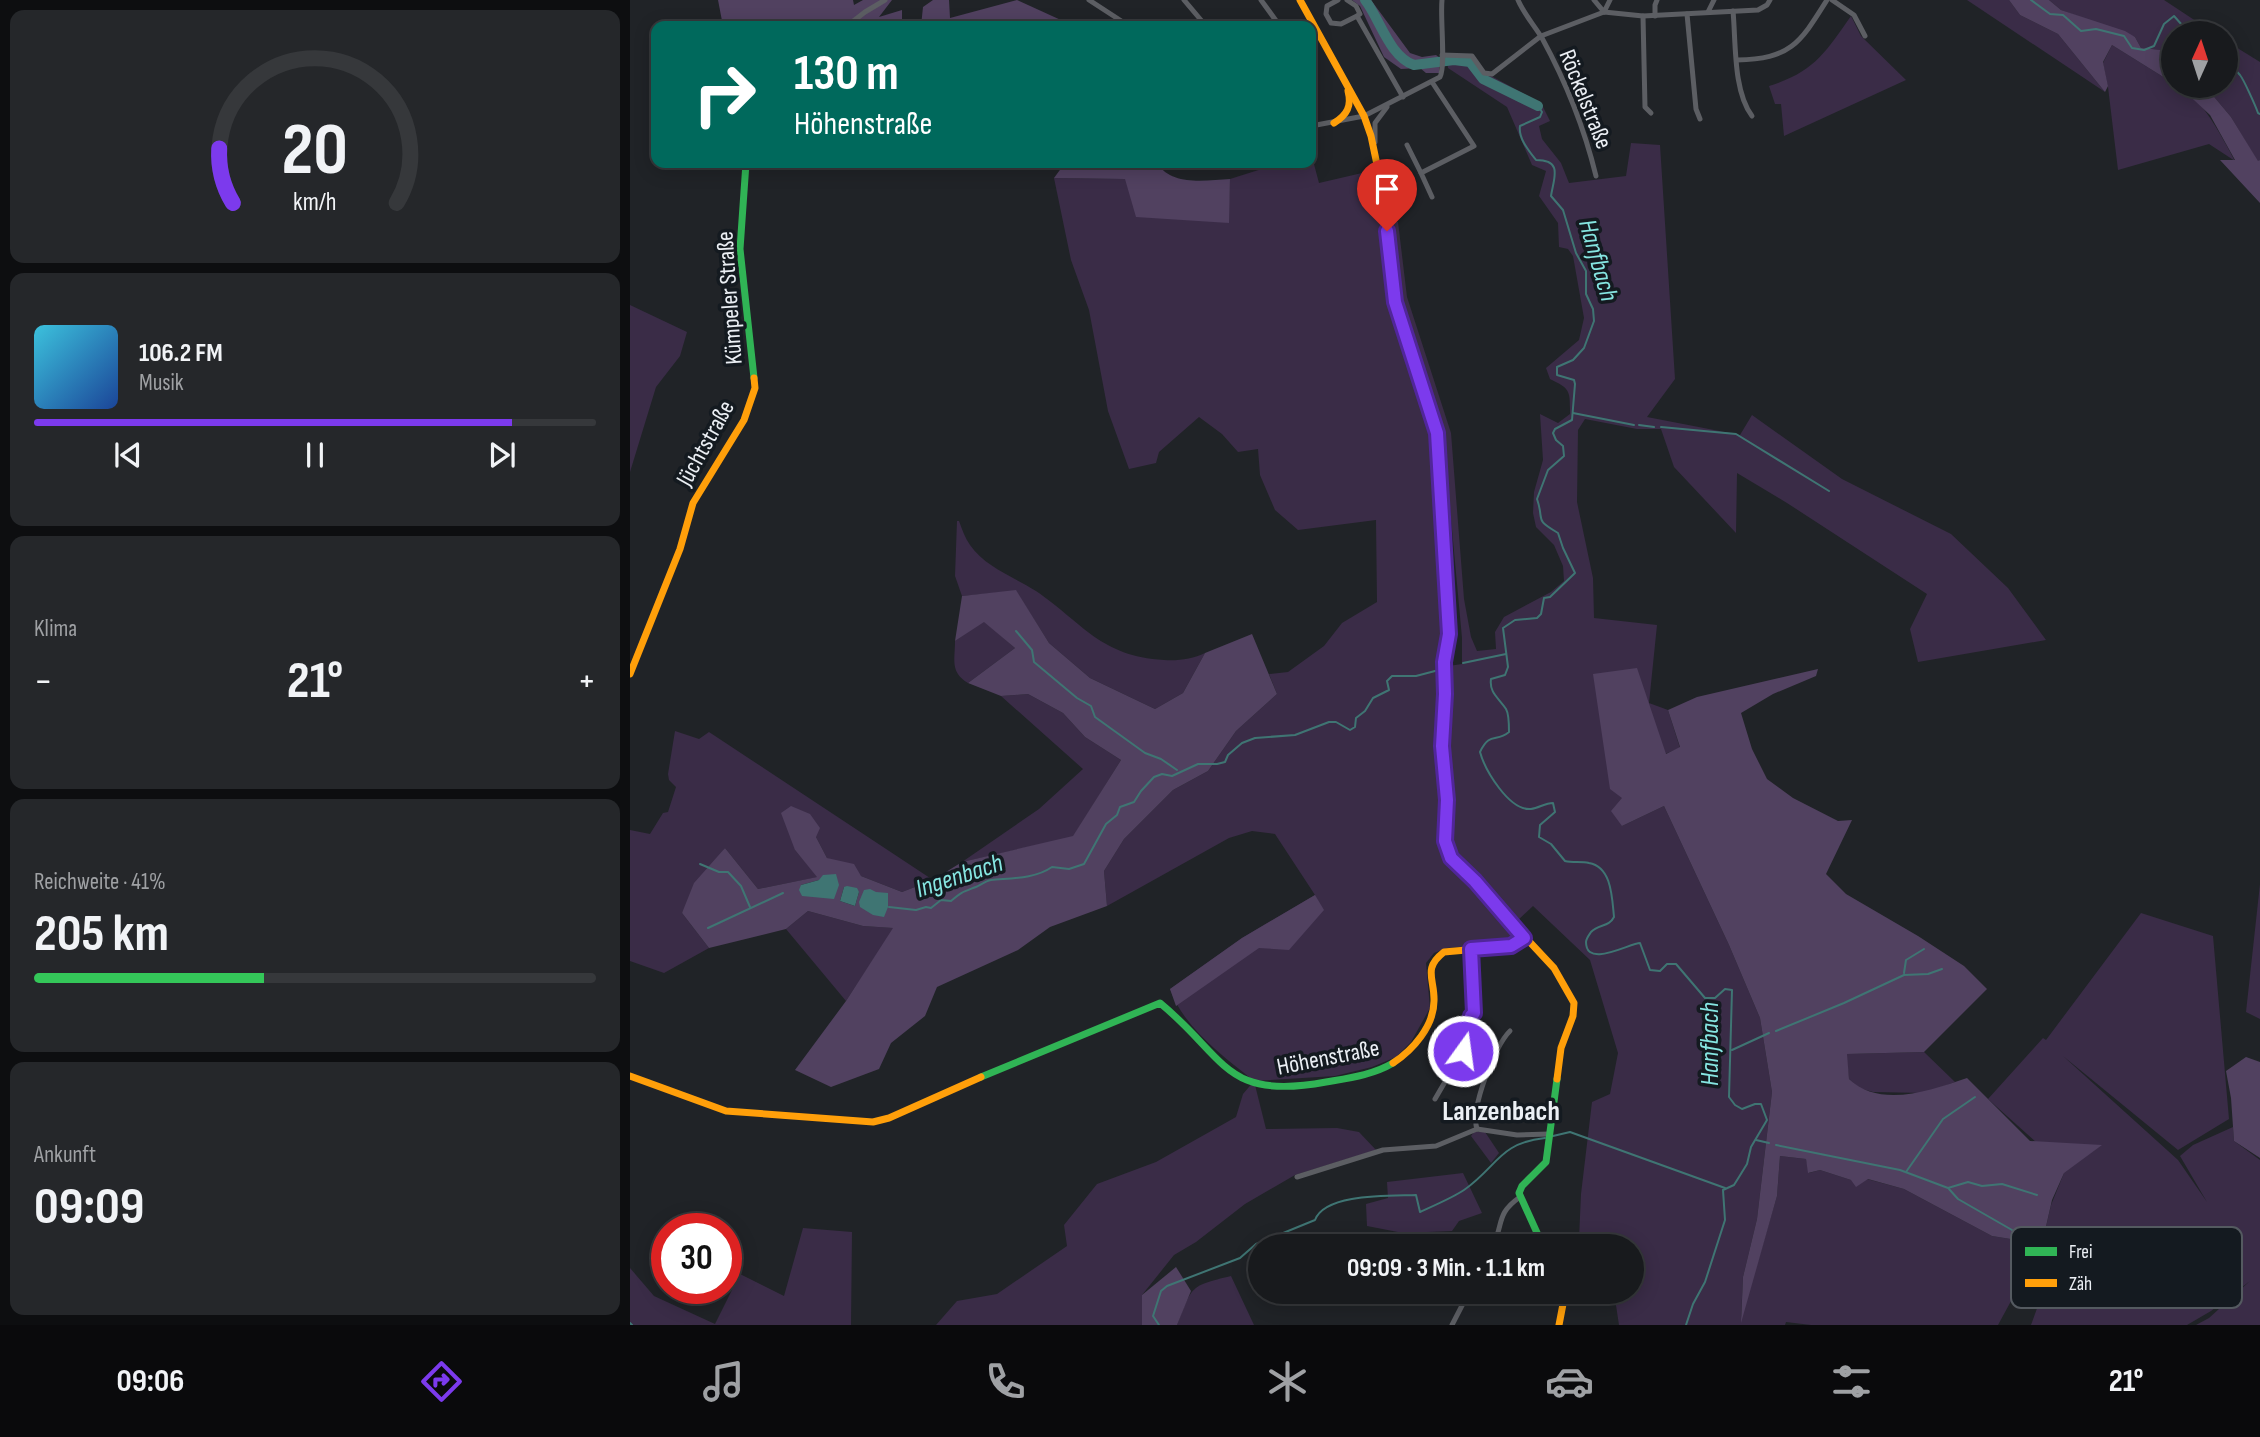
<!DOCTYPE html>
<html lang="de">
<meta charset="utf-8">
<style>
:root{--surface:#181a1d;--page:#25272a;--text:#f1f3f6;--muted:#9fa1a4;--line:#36383b;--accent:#7c3aed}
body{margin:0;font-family:"Sofia Sans Condensed",sans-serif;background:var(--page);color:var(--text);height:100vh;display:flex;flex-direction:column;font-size:26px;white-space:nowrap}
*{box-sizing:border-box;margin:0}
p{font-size:23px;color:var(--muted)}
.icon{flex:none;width:38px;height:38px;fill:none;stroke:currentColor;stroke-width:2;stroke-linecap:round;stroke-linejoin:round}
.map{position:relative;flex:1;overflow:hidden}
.side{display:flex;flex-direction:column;gap:10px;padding:10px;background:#0d0e10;width:630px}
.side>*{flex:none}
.banner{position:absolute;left:21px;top:21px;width:665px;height:147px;border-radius:14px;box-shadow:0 4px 18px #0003,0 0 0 2px var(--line);background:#00695c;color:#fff;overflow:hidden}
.needle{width:46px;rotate:3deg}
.fabs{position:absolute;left:1531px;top:21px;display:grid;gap:14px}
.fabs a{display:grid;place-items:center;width:77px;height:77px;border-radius:50%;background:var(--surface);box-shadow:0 4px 18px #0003,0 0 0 2px var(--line);font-size:35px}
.speed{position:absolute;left:21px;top:1213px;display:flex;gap:14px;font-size:35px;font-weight:700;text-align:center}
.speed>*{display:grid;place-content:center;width:91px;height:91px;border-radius:50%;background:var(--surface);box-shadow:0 4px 18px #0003,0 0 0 2px var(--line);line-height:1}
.speed .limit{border:10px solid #d22;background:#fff;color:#111}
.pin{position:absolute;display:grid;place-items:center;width:60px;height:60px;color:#fff;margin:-72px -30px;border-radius:50% 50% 50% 0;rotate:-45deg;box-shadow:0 0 7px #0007}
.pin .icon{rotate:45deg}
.me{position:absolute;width:77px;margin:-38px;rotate:14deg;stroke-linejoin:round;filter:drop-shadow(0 0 5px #0008)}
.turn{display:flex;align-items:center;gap:24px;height:147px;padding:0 28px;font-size:32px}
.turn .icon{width:91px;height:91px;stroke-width:2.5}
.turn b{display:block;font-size:49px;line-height:60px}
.big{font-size:52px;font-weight:700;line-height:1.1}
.side .card{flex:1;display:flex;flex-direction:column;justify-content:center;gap:10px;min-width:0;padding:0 24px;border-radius:14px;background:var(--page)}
.side .dial{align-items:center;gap:0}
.dial svg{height:182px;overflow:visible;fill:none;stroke:var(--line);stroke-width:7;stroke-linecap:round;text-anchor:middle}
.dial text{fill:var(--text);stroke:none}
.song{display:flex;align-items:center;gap:21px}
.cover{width:84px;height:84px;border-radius:10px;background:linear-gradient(135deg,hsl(190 70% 55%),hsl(220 70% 35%))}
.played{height:7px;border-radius:4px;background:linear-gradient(90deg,var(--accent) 85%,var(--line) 85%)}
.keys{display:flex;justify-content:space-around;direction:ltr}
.heat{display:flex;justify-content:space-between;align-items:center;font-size:38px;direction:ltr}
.charge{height:10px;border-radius:5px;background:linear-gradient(90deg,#34c759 41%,var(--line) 0)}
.trip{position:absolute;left:618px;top:1234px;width:396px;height:70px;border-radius:35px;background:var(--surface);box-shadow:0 4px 18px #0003,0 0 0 2px var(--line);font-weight:700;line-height:70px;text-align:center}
.dock{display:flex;height:112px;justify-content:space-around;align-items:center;background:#0a0a0c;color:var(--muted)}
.dock .icon{width:49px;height:49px}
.dock .selected{color:var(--accent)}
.dock b{font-size:32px;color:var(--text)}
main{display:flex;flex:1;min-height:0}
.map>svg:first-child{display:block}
.green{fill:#3a2c47}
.forest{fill:#514160;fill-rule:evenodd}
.water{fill:#3f7573}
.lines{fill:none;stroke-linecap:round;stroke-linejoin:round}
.stream{stroke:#3f7573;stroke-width:2}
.river{stroke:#3f7573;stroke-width:10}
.street{stroke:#5c5e63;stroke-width:5}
.fast{stroke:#30b455;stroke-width:7}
.slow{stroke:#ff9f0a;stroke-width:7}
.route-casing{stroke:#51269a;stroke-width:18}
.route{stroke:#7c3aed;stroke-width:12}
.labels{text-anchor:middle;stroke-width:7;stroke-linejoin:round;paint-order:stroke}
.street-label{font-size:24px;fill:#ebeff4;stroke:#141a20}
.water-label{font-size:26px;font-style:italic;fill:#86e6e2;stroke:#141a20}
.quarter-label{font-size:28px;font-weight:bold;fill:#ebeff4;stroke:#141a20}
.key{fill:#141a20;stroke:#545a60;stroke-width:2}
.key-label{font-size:19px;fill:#ebeff4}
</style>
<main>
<section class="side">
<div class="card dial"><svg viewBox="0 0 100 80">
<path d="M14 69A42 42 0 1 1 86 69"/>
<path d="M14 69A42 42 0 0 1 8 45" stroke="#7c3aed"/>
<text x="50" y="56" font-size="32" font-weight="700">20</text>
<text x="50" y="72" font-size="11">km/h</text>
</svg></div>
<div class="card">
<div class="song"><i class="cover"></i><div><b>106.2 FM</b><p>Musik</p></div></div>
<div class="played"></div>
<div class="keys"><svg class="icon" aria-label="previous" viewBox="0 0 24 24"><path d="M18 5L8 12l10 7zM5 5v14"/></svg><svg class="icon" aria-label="pause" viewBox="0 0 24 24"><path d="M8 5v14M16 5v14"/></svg><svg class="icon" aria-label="next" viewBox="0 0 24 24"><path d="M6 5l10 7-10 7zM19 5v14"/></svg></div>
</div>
<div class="card"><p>Klima</p>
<div class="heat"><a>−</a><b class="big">21°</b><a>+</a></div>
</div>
<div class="card"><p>Reichweite · 41%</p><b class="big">205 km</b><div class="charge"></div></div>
<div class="card"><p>Ankunft</p><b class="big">09:09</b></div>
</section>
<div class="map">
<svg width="1630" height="1325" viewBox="0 0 1630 1325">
<rect width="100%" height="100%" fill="#202327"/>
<g class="green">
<path d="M1337,0H1379L1390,15L1428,34L1475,92Z"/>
<path d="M1419,0H1534L1584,33H1544L1543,56L1532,50L1511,48L1505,37L1431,10Z"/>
<path d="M1221,16L1231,36L1276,80L1154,136L1151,104H1145L1139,86C1184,72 1195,53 1221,16Z"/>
<path d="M1596,41L1630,62V160L1628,162L1601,117L1575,86H1596Z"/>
<path d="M1482,45L1543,83L1544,86C1567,87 1595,142 1605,161L1579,144L1488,170L1478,87L1473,63Z"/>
<path d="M836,58L852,71L911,103L920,121L909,126L912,139L931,163L939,183L996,176L1001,143L1030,145L1045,379L1017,417L1110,435L1122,415L1212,479L1321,534L1378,588L1416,640L1288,662L1280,629L1297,594L1157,503L1107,473L1106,533L1044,467L1031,429H1007L955,419L948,430L947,502L963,578L964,618L1027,625L1019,703L1038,710L1050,748L1035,754L992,798V826L1034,806L1099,945L1130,1018L1142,1092L1127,1219L1113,1277L1111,1319L1147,1196L1150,1156L1176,1159L1179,1173L1190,1170L1221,1180L1237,1179L1274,1189L1362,1236L1412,1244L1421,1205L1434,1173L1407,1143L1358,1099L1413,1038L1416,1040L1511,913L1583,936L1599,1119L1548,1150L1433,1056L1548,1160L1577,1202L1550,1156L1563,1145L1603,1127L1604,1141L1630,1160V1325H1566L1579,1318L1620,1281L1581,1311L1557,1325H1401L1428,1250L1540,1243L1412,1244L1368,1325H1181L1156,1322L1155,1325H989L984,1292H1001V1246H979L978,1241L949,1239L951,1194L962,1102L980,1094L988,1053L960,960L903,906L885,923L887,937L881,943L817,948L804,953L796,963L800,1008L781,1042L766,1057L742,1067L705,1076L624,1081L636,1129L707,1128L729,1132L746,1150L665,1175L615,1204L566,1242L544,1255L512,1295V1325H306L327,1301L367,1294L437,1246L434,1225L467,1184L526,1162L606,1117L613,1094L624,1081C593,1056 553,1027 540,989L612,938L685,895L645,834L622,831L599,838L477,906L474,871L494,839L543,790L578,771L606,731L647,694L639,674L658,672L694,646L712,623L747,602L746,520L668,530L645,510L630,475L628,449L608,452L592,434L569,417L529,452L526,463L499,469L478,411L459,310L441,260L424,178L495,179L598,223L600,179L651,163H681V153L689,183L745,170L760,297L780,371L803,434L816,630L811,656L812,667L832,664V638L813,432L771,302L761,222H768L777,297L821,433L834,599L841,637L847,651L866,649L865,632L874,617L921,592L934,581L933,566L924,545L906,527L903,513L904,492L913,460L910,414L928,423L940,414C940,391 941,389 920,379L916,368L949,340L954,318L943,256L938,249L929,247L928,223L909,196L916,171L902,165L877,107L818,68L817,59Z"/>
<path d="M0,305L57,332L50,356L26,387L0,472Z"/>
<path d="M327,521H329C332,529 335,538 340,545C355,567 384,577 406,591C454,624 470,656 534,660C548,661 563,659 575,653L553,693L525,709L460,678L419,643L386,591L332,596L325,576Z"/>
<path d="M354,621L385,648L338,683C320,672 325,660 325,641Z"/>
<path d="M398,694L433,713L455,737L491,760L443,837L332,862L409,809L453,769L371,696Z"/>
<path d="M45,731L69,739L79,732L303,880L272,892L231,876L197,858L186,837L165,850L188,877L128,889L95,848L52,913L79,948L34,973L0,961V830L20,834L33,813L38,812L46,787L39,780L38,774Z"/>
<path d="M1630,884V1019L1616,1012Z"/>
<path d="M178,911L233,926L264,928L216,1001L156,929Z"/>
<path d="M1294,1052L1325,1082L1296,1093L1243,1092L1229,1088L1219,1079L1216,1054Z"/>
<path d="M844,1132H855L869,1153L861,1163L841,1136Z"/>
<path d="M833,1173L852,1213L829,1221L822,1231L773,1233L737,1226L736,1204L758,1198L757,1182Z"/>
<path d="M173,1228L222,1232L221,1325H0V1268L24,1296L85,1324L110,1274L154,1296Z"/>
<path d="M601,1276L624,1325H547C563,1286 559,1286 601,1276Z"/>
</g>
<g class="forest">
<path d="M88,0H223L224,5L233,0H262L249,17L272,10V26H93Z"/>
<path d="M303,0H319L320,18L387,0L444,26H291L293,7Z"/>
<path d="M722,0H741L780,53L792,57L806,55L810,58L809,73H796L790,68L771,69L754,57L730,6Z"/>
<path d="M1379,0H1419L1431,10L1495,31L1505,37L1511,48L1532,50L1543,56V83L1482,45L1473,62L1478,86L1475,92L1428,34L1390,15Z"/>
<path d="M1549,86H1575L1601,117L1628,161L1630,160V203L1590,160H1605L1580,115Z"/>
<path d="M435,163H527C542,187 577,180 600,179L599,223L506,217L495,179L424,178Z"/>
<path d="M386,590L419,643L460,678L525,709L553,693L575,653L622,634L647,694L606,731L578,771L543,790L494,839L474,871L477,906L420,927L388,950L307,987L295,1016L261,1043L249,1069L201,1087L165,1070L216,1001L263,928L233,926L178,911L156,929L79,948L52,913L64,883L95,848L128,889L187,877L165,850L151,813L161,806L180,814L190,828L186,837L197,858L224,864L231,876L272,892L303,880L332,862L443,836L491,760L455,737L433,713L398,694L371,696L338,683L385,648L354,622L325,641L332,596ZM189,880L184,896H172L171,885ZM214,887L229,892L225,906L210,901Z"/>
<path d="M1007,668L1036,754L1050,747L1038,710L1067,697L1188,669L1186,676L1143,694L1111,713L1122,749L1137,779L1163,798L1208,821L1222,820L1196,874L1216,894L1288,936L1334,966L1357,989L1294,1052L1217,1054L1219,1079C1250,1109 1302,1090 1337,1078L1400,1141L1472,1145L1434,1173L1422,1200L1412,1244L1362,1236L1274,1189L1238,1179L1226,1187L1221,1180L1190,1170L1178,1173L1176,1159L1150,1156L1147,1196L1111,1323L1113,1277L1127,1219L1142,1092L1130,1018L1099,945L1034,806L992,826L981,811L992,798L980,789L963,674Z"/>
<path d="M685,895L694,910L659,950L629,948L546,1006L540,989L612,938Z"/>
<path d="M1616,1057L1630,1062V1158L1604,1141L1601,1098L1596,1071Z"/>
<path d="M546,1267L561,1291L547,1325H512V1295Z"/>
</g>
<g class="water">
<path d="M206,874L209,885L204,899L172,896L169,890L171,885L189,880L193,875Z"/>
<path d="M217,886L227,888L229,892L225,906L210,901L214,887Z"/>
<path d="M240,889L246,892L258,893V907L254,917L243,915L230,907L229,902L234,890Z"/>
</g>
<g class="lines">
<g class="stream">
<path d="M1401,0L1420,14L1433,15L1451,31L1466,29L1494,36L1502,48L1514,50L1524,46L1534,24L1544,16L1552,25H1560L1571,33"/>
<path d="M1596,56C1600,67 1603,67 1610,75C1614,80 1626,107 1628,113L1630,114"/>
<path d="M908,106L912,112L910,117L890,126C888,138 899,151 906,160C933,160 924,177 921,196L933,210L946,253L956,271V294L963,309L964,321L954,348L943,360L927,367V375L944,380L945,384L942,420L925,429L923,433L926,440L933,446L934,456L918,470L907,499C915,522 903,518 928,533L933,548L945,573L920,597L914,598L911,614L907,618L885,620L873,628L878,667L875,675L861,679C859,693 869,698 876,709C879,714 879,725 879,732C866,743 860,731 850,752C855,770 879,811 901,809C909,808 915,803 923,803L925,812L910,825L909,837L921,844L935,861C943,863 951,861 959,863C982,867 982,898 984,917C979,927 969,924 961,932C959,935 956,939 956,942C956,969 1000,943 1010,943L1020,970L1030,971L1037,964H1046L1075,998H1085L1095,989L1102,990L1099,1097L1105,1105L1112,1109L1125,1104H1131L1137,1120L1121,1147L1117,1164L1109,1177L1104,1185L1093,1190L1095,1220L1075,1282L1063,1304L1056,1325"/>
<path d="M943,413L1004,425"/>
<path d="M1009,425L1024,427"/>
<path d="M1031,427L1106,434L1199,491"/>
<path d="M386,631L402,650L404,662L447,698L461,706L465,717L515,753L531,759L547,770"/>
<path d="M833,663L876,654"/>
<path d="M70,864L89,872H98L111,886L120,907"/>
<path d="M259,907L286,910L296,907L301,908L311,900L321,901C333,891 333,892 346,887C351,885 355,881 361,880C380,878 405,879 422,867L439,869L454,864L476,824L487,815L490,807L504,802L511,791L524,777L532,774L542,776L568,764H587L595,762L598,755L612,743L625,738L665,735L699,722H706L720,730L725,727L726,718L735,711L743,698L759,690L757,681L762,676H786L805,671"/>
<path d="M78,928L153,893"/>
<path d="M1274,973L1276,960L1294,949"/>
<path d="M1146,1031L1214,1003L1274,975L1298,974L1312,969"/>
<path d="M1102,1050L1139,1033"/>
<path d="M923,1136L940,1132L1095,1188"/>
<path d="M1126,1140L1139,1143"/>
<path d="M1146,1145L1270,1170L1318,1188L1338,1182L1352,1186L1372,1184L1407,1195"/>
<path d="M1276,1172L1313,1119L1345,1097"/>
<path d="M1319,1189L1328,1199L1382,1230"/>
<path d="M0,1323L2,1325"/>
<path d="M529,1325L523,1316L531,1291L537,1286L610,1258L626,1244L685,1220C695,1193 761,1196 786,1195L790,1212C803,1206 824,1197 834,1190C868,1166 869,1143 915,1138"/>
</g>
<path class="river" d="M735,0C750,19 759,56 784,65L824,60L840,62L853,79L908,106"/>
<g class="street">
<path d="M459,0L499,26"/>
<path d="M554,0L576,26"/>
<path d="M631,0L647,22"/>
<path d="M708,0L697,6L696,14L701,23L711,24L727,16"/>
<path d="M717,0L726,6L730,14L727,16L773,97"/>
<path d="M888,0C894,14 904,25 912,38C936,82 954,127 966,176"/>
<path d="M964,0L974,12L980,0"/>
<path d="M1202,0L1224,15L1235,36"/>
<path d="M1103,11C1106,42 1103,91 1122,116"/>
<path d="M1078,12L1084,0"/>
<path d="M1057,14L1066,109L1070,119"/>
<path d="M1013,16L1015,107L1021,113"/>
<path d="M1025,16V5L1027,0"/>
<path d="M217,26L235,12L255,0"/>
<path d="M812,55L842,56L854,73L862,74L911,36L974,12L1013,16L1128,10L1137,5L1140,0"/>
<path d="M1107,60C1161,59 1170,43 1197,0"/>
<path d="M802,82L844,146L791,173L802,197"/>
<path d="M681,126L734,116L810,77C816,65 810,18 812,0"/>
<path d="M745,142V123L757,107"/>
<path d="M777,145L791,173"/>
<path d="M805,1099L833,1051L841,1016L844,1013L841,949"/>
<path d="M847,1129C840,1109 865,1045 880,1031"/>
<path d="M667,1177L753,1150L806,1146L847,1129L887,1135L919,1134"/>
<path d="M863,1246C874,1222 866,1214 890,1197"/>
<path d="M822,1325L839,1292"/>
</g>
<g class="fast">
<path d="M116,163L110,249L124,378"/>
<path d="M808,458L819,634L814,662L815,694L812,746L817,800L815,834"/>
<path d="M351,1077L530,1003C597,1058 594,1101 696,1082C719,1078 743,1075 763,1063"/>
<path d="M913,1246L889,1193L892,1186L916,1162L927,1079"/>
</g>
<g class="slow">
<path d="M670,0L734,116L741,136L750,179L765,302L807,433L808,458"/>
<path d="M704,123C717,115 722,106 718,91"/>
<path d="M0,674L50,549L63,503L114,420L125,388L124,378"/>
<path d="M815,834V841L821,858L924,968L944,1003L943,1016L931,1048L927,1079"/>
<path d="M763,1063C783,1050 804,1026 804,1001C805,979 792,969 814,952L881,946L894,938"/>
<path d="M0,1076L96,1111L243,1122L259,1118L351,1077"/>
<path d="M929,1325L933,1304L930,1292"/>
</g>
</g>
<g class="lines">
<g class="route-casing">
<path id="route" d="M757,231L765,302L807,433L819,634L814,662L815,694L812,746L817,800L815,841L821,858L845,881L894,938L881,946L841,949L844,1013L841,1016L833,1051"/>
</g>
<use href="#route" class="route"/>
</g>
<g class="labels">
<g class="street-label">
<text transform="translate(956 99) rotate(68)" y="8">Röckelstraße</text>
<text transform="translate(99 298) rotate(-94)" y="8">Kümpeler Straße</text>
<text transform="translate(75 443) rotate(-61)" y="8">Jüchtstraße</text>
<text transform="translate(698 1057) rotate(-11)" y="8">Höhenstraße</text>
</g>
<g class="water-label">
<text transform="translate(969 260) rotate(74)" y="9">Hanfbach</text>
<text transform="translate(329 875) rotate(-18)" y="9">Ingenbach</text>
<text transform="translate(1079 1044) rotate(-90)" y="9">Hanfbach</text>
</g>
<g class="quarter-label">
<text x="871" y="1120">Lanzenbach</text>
</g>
</g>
<rect x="1381" y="1227" width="231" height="81" rx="10" class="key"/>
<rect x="1395" y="1247" width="32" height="9" fill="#30b455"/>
<rect x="1395" y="1279" width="32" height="8" fill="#ff9f0a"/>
<g class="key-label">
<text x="1439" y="1258">Frei</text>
<text x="1439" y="1290">Zäh</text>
</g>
</svg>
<div class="fabs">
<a><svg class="needle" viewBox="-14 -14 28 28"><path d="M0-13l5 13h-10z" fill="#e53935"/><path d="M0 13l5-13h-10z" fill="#9fa1a4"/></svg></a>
</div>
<div class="speed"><div class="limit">30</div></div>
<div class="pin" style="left:757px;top:231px;background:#d93025"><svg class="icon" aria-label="arrive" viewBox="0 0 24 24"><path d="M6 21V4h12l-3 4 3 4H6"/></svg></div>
<svg class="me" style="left:833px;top:1051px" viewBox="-20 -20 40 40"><circle r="17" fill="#7c3aed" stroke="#fff" stroke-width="3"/><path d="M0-11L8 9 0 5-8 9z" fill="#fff"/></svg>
<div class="trip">09:09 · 3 Min. · 1.1 km</div>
<div class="banner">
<div class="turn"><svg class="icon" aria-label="right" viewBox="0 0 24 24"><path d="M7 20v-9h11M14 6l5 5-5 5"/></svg><div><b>130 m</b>Höhenstraße</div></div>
</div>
</div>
</main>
<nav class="dock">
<b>09:06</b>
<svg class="icon selected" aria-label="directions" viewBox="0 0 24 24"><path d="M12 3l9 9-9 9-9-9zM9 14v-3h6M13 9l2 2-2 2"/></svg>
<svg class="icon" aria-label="music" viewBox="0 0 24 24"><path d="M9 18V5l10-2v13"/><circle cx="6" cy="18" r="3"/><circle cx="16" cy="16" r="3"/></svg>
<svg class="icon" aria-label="phone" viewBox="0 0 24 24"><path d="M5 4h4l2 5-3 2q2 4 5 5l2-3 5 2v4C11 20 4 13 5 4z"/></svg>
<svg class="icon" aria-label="climate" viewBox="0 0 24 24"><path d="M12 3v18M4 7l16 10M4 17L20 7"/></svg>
<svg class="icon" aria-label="car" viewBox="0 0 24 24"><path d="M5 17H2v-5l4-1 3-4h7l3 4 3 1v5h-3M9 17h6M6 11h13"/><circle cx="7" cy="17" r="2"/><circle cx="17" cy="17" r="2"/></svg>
<svg class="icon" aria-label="filters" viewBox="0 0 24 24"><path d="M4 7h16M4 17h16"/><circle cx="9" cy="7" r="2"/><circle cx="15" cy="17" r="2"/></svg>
<b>21°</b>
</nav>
